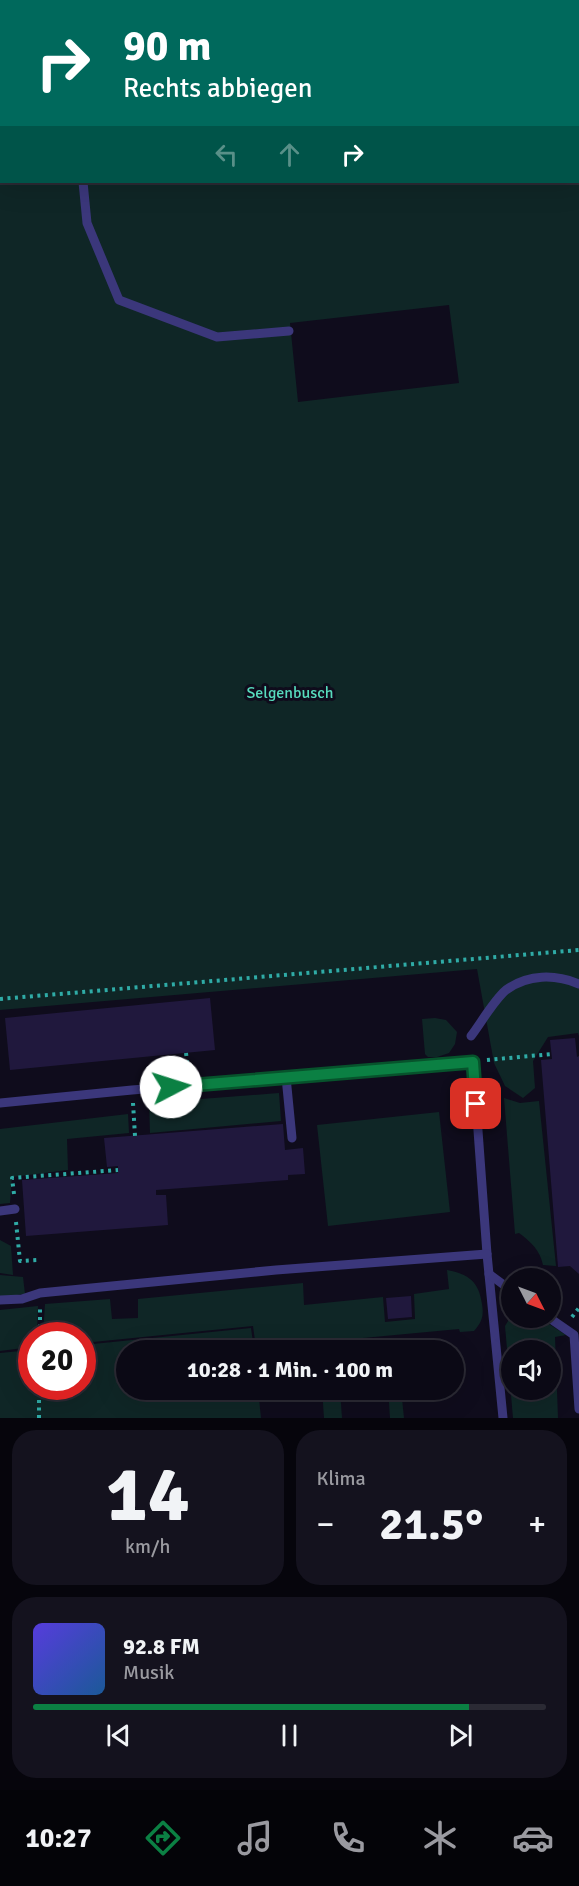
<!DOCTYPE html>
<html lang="de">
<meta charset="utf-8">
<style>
:root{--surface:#0b0915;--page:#14121e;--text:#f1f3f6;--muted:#9a9aa0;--line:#2b2a34;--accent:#0b8043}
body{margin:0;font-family:Signika,sans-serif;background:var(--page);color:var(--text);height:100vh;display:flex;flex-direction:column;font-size:22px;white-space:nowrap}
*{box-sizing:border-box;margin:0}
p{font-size:20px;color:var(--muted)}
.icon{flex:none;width:33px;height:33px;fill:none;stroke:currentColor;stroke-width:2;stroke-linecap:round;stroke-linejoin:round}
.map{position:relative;height:1418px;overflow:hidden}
.sheet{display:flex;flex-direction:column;gap:12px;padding:12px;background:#06050c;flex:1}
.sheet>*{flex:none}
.guide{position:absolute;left:0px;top:0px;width:579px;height:183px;box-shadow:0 6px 24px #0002,0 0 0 2px var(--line);background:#00695c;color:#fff;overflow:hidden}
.needle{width:39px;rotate:132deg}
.fabs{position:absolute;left:501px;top:1268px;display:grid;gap:12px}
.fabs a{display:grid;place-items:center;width:60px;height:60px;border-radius:50%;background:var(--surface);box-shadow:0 6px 24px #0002,0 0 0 2px var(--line);font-size:30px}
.speed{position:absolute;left:18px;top:1322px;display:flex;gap:12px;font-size:30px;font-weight:700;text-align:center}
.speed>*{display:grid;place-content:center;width:78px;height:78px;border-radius:50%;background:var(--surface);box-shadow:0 6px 24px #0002,0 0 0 2px var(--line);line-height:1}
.speed .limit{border:9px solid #d22;background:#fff;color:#111}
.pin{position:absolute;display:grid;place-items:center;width:51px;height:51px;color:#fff;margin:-26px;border-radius:12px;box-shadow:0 3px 9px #0006}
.me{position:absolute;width:66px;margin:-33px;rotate:85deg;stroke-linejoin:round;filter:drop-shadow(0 0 4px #0008)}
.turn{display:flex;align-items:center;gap:21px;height:126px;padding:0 24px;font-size:27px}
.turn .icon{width:78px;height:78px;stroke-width:2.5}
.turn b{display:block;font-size:42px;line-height:51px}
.lanes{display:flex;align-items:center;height:57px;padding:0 24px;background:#0003;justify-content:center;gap:30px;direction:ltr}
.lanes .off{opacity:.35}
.big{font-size:45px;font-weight:700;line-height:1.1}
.sheet .widget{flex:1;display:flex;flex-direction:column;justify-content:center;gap:9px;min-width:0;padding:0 21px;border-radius:24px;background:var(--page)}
.sheet .dial{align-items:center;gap:0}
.dial b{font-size:78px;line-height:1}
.song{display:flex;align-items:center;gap:18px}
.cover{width:72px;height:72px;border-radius:9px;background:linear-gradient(135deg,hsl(250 70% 55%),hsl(210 70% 35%))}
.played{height:6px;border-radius:3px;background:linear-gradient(90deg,var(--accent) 85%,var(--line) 85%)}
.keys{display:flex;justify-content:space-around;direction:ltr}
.heat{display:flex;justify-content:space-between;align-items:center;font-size:33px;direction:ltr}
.sheet .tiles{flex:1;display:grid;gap:12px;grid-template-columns:1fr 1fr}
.widget:last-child{grid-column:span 2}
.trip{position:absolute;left:116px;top:1340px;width:348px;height:60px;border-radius:30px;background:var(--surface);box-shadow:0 6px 24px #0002,0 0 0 2px var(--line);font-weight:700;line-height:60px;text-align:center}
.menu{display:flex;height:96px;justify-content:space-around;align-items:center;background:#040408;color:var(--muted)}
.menu .icon{width:42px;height:42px}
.menu .on{color:var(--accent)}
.menu b{font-size:27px;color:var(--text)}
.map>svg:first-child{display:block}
.green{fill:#0f2626;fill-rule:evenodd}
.building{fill:#20183d}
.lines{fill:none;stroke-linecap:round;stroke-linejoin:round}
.path{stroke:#2faba6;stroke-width:4;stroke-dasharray:3 4.5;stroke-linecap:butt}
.lane{stroke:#3b377b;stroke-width:9}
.route-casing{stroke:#07532c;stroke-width:15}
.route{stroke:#0b8043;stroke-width:10}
.labels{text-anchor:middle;stroke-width:6;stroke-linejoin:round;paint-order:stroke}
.park-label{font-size:16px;fill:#57dbbd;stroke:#0f0c1c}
</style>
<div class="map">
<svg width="579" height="1418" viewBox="0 0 579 1418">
<rect width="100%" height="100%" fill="#0f0c1c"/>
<g class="green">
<path d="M0,0H579V1036L578,1033L548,1037L533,1061L535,1088L523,1098L505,1086L494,1063L477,969L0,1010ZM2,2H578V182H2ZM449,305L459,383L298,402L290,323Z"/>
<path d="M435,1018L446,1020L457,1032L455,1044L449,1053L437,1057H428L425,1054L422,1019Z"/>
<path d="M279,1093L281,1121L150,1133L149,1103Z"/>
<path d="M504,1098L520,1103L539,1101L556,1266L543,1265C540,1250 531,1242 519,1233L515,1234Z"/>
<path d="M439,1112L450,1212L328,1226L317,1125Z"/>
<path d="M128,1114L129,1133L67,1139L68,1170L12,1177L10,1203L0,1204V1129Z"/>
<path d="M0,1240L11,1246L13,1275L0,1273Z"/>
<path d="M447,1270C469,1274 479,1282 482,1304C484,1316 482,1322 474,1331L460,1332L459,1329L256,1348L253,1326L83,1343L82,1335H43L45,1304L110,1299L112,1319L138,1318V1299L303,1283L304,1305L383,1297L385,1322L415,1319L414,1294L449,1289Z"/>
<path d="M0,1275L23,1277L25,1294L0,1297Z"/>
<path d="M38,1306L37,1335H32L31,1347L0,1351V1310Z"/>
<path d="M511,1316L538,1317L566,1335L555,1337L558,1418H513L505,1326ZM512,1350H550V1389H512Z"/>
<path d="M251,1328L254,1350H126V1389H258L261,1418H0V1353L31,1350L32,1386H82L83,1345Z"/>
<path d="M322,1389H340L342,1418H324Z"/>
<path d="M388,1389H401L404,1418H390Z"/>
</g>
<g class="building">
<path d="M210,998L215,1050L10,1070L5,1018Z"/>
<path d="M575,1038L577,1057L579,1056V1274L570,1266L558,1267L541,1060L552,1059L550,1040Z"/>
<path d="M283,1124L285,1150L303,1148L305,1174L288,1175V1180L156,1190V1195H166L168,1225L26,1236L22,1180L118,1173V1166L107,1167L104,1138Z"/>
<path d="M411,1296L412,1317L388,1319L386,1298Z"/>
</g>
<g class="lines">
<g class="path">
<path d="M0,999L579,950"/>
<path d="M186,1053L188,1069"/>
<path d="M487,1060L552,1054"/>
<path d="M133,1103L135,1136"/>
<path d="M14,1194L12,1178L118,1170"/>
<path d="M16,1222L20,1261L38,1260"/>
<path d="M572,1317L579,1308"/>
<path d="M40,1335V1309"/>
<path d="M39,1418V1386"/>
</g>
<g class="lane">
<path d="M63,0L64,2"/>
<path d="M83,182L87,223L119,300L217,337L289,331"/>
<path d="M471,1036C481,1023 494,1000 506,990C528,974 555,974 579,984"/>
<path d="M286,1077L292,1138"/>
<path d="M0,1103L132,1090L473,1062L487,1254L503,1418"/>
<path d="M0,1211L15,1209"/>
<path d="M489,1274L512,1291"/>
<path d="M0,1300L22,1299L40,1293L276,1270L487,1254"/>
<path d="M548,1317L574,1335L579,1409"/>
</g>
</g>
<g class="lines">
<g class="route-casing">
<path id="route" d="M171,1087L473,1062L476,1104"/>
</g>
<use href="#route" class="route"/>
</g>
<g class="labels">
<g class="park-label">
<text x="290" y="698">Selgenbusch</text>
</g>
</g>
</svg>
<div class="fabs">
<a><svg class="needle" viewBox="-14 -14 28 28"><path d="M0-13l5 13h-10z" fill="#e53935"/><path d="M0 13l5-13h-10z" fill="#9a9aa0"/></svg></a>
<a><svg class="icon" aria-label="sound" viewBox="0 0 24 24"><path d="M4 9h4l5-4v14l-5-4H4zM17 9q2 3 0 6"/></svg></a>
</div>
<div class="speed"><div class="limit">20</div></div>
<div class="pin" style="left:476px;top:1104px;background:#d93025"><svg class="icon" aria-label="arrive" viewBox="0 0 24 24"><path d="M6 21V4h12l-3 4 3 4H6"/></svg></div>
<svg class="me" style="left:171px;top:1087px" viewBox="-20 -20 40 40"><circle r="19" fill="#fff"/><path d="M0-13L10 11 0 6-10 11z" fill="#0b8043"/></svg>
<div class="trip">10:28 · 1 Min. · 100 m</div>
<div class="guide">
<div class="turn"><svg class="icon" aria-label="right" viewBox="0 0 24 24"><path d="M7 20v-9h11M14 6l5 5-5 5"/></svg><div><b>90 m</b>Rechts abbiegen</div></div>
<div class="lanes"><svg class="icon off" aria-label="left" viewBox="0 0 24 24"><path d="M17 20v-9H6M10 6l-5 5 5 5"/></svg><svg class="icon off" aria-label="ahead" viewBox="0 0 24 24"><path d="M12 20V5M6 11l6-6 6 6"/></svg><svg class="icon" aria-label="right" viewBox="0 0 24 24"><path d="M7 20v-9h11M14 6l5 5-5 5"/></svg></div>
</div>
</div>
<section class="sheet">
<div class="tiles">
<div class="widget dial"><b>14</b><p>km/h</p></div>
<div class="widget"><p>Klima</p>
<div class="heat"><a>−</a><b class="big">21.5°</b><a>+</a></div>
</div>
<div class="widget">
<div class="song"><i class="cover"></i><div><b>92.8 FM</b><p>Musik</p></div></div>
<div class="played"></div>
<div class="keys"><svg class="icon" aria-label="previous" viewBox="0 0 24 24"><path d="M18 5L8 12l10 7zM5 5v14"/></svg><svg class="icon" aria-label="pause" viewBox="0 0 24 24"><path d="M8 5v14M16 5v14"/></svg><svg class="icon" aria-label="next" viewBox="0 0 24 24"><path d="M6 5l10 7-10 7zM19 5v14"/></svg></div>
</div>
</div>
</section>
<nav class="menu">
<b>10:27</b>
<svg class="icon on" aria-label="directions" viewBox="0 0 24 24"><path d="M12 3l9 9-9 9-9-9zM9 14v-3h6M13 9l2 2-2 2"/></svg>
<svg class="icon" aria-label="music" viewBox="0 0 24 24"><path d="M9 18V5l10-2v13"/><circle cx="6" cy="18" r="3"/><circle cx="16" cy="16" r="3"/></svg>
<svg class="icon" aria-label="phone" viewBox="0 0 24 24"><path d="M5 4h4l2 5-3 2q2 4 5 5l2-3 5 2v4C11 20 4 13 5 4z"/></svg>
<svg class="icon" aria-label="climate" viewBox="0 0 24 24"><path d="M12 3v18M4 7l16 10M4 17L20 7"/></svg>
<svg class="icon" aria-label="car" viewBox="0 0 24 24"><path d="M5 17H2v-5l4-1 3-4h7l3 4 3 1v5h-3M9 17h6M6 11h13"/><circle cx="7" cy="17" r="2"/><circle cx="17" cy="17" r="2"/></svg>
</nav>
